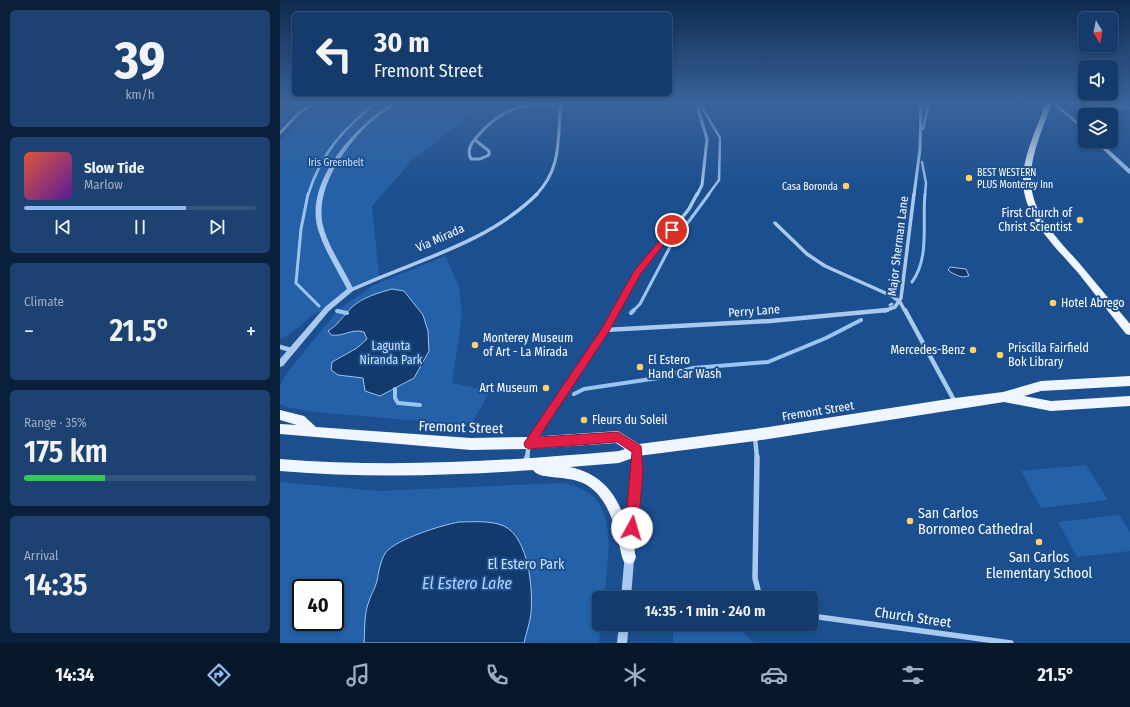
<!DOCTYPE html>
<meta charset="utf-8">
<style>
:root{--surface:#143b6b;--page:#1d4271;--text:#f1f3f6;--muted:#9dadc1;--line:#33557e;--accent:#90b9f0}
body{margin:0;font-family:"Fira Sans Condensed",sans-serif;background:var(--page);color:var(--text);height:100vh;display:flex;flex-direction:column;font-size:15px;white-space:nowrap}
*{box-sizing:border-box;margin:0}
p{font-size:13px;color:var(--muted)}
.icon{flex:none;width:22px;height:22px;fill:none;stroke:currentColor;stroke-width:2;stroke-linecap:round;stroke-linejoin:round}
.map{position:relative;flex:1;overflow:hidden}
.drawer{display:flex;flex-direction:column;gap:10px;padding:10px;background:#0b203b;width:280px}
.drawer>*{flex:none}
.hud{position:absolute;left:12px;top:12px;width:380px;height:84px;border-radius:6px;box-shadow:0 2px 6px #0003,0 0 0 1px var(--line);background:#143b6b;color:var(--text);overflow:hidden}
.needle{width:26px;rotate:170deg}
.fabs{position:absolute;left:798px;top:12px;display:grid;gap:8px}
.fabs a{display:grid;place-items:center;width:40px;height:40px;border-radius:6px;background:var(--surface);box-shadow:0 2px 6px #0003,0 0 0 1px var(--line);font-size:20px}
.speed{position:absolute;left:12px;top:579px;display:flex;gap:8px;font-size:20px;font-weight:700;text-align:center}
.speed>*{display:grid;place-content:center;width:52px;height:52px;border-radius:50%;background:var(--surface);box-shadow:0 2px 6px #0003,0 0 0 1px var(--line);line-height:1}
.speed .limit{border:2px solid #111;border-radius:6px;background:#fff;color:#111}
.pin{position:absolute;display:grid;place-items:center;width:34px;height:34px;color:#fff;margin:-17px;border:2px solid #fff;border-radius:50%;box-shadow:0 1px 4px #0007}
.me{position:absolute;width:44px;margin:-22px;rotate:6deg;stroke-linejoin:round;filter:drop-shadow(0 0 3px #0008)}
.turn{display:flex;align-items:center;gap:14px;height:84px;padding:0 16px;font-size:18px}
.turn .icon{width:52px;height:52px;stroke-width:2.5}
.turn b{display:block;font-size:28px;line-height:34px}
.big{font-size:30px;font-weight:600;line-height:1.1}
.drawer .card{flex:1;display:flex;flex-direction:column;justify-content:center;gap:6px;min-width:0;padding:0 14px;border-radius:6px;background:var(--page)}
.drawer .dial{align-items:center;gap:0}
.dial b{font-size:52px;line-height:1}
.song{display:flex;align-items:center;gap:12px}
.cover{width:48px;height:48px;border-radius:6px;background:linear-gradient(135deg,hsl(10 70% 55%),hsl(270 70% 35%))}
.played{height:4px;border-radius:2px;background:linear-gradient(90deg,var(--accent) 70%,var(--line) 70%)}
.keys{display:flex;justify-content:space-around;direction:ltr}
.heat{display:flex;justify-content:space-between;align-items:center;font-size:22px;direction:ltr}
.charge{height:6px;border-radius:3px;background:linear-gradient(90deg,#34c759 35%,var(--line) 0)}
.trip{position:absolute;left:312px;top:591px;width:226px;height:40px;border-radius:6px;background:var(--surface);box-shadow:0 2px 6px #0003,0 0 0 1px var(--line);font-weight:600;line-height:40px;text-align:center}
.menu{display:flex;height:64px;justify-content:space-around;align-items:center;background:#08182b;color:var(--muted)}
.menu .icon{width:28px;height:28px}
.menu .selected{color:var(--accent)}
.menu b{font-size:18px;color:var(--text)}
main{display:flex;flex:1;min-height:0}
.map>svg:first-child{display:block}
.green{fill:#2461a8;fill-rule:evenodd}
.water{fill:#123a6d;stroke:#9cc4f0}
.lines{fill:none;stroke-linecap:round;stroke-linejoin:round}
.stream-far2{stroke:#9cc4f0;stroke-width:2.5}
.stream-far1{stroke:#9cc4f0;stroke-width:3}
.stream{stroke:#9cc4f0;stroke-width:4}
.minor-far3{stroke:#a9c9ee;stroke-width:3}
.minor-far2{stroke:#a9c9ee;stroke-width:3.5}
.minor-far1{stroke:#a9c9ee;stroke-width:4.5}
.minor{stroke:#a9c9ee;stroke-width:5.5}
.tertiary{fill:#a9c9ee;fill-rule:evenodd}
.primary{fill:#f0f6ff;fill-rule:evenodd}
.route{fill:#e11d48;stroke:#92132f}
.poi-dot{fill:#ffd166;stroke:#1b4f8f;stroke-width:1.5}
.labels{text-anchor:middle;stroke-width:4;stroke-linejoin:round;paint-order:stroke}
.far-park-label{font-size:10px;fill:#cfe3fa;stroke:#1b4f8f}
.far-poi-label{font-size:10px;fill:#fff;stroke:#1b4f8f;text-anchor:start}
.poi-label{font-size:12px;fill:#fff;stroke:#1b4f8f;text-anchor:start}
.street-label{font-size:12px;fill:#fff;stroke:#1b4f8f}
.park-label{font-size:12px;fill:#cfe3fa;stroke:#1b4f8f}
.near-street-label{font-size:14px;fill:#fff;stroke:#1b4f8f}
.near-poi-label{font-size:14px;fill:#fff;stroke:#1b4f8f;text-anchor:start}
.near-park-label{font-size:14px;fill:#cfe3fa;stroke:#1b4f8f}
.near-water-label{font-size:16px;font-style:italic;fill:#b5d3f5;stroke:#1b4f8f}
</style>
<main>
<section class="drawer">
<div class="card dial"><b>39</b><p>km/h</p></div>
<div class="card">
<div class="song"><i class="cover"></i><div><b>Slow Tide</b><p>Marlow</p></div></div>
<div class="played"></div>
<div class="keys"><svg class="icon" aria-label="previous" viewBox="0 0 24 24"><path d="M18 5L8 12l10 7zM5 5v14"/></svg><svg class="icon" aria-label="pause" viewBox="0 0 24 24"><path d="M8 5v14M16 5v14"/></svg><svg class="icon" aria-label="next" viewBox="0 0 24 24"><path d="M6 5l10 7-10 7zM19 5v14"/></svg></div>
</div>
<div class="card"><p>Climate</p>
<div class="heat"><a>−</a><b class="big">21.5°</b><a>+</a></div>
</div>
<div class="card"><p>Range · 35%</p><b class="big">175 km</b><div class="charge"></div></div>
<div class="card"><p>Arrival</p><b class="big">14:35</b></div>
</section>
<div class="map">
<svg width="850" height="643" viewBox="0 0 850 643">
<rect width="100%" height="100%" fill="#1b4f8f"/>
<g class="green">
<path d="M19,102H30L14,112L3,123H0V114Z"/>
<path d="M43,102H208L132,160L92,206L99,276L84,283L47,309L34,314L14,331L2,339L0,338V141L27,112Z"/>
<path d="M165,256L179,286L182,316L172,383L210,391L192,423L174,424L34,412L7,407L0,404V386L6,374L59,309L92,286Z"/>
<path d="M806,465L828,500L761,508L741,471Z"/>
<path d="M0,482L98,491L282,483C343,491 328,555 324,598H319V624H321L319,643H0ZM21,588H55V622H21Z"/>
<path d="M839,515L850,532V551L797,557L778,522Z"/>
<path d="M393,624H454L473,642L478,643H393Z"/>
</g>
<g class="water">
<path d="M670,267L686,269L689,276L682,277C678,276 671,273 668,270Z"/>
<path d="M112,289L124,291L143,315L148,331L149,351L134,378L100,396L85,391L83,378L58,375L51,370L52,362L77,348L87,339L84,332C72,328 64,337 51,335L48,331C58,325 64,315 72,307C83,297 98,293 112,289Z"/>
<path d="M179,522C193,522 210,520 224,526C249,538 253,589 251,613C250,623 246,633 244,643H84C85,630 84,616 88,604C90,596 95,589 97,581C99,571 100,561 106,552C117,539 162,525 179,522Z"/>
</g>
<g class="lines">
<g class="stream-far2">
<path d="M419,102L440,138L439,180L428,195"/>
<path d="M643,129L649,102"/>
<path d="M642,162L646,183L645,195"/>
<path d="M28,195C41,153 63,129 97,102"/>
</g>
<g class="stream-far1">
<path d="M28,194L21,229L16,283L39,306"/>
<path d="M632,282C650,258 642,222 645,194"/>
<path d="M610,305L612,304"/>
<path d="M57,311H59"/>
<path d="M353,311L360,304L390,247L429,194"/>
</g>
<g class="stream">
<path d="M57,311L67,313"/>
<path d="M351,313L354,310"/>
<path d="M115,389V398L118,403L140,405"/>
<path d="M294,394L304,389L378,378L413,368L488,362L546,338L581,320"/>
</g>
<g class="minor-far3">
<path d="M416,102L427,139L422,185L417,195"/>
<path d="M0,133L19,113L36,102"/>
<path d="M195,140L209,151V155L200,159H191C187,152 190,145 195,139C219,109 243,102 280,104"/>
<path d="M256,195C283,167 277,138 281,102"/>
<path d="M634,195L640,149L641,102"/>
</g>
<g class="minor-far2">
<path d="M495,223L527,254L545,266L612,296L620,302L625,311"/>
<path d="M71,290C133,261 207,244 257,194"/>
<path d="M335,311L357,273L409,209L417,194"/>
<path d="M604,311L615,307L621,298L634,194"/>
</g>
<g class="minor-far1">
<path d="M625,310L675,402"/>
<path d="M325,330L490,321L607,310"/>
<path d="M0,347L11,350"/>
<path d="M475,437L477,458"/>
<path d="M247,458L249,443L325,330L336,310"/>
</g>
<g class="minor">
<path d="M477,457L475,578L480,598"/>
<path d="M246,463L247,457"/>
<path d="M531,616L731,643"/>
</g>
<g class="tertiary">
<path d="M113,102H118C109,109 100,115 91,122C66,145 37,185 42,221C46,244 64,269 74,290L49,311L3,366L0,367V359L45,307L67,289C57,269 39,242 36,220C31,174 77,125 113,102Z"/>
<path d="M770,102H775L805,128V131Z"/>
<path d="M776,102H796L850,107V109Z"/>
<path d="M814,141H819L850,169V174L848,173Z"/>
<path d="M358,446L361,447L362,450L361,471L351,598H341L354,450L355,447Z"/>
<path d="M339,624H349L347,643H337Z"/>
</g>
<g class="primary">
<path d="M766,102H772C764,126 751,153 751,178C750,216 783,243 805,270C820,288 835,306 850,324V335L846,334C830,314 815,294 799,274C776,247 742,217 743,178C744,153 758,126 766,102Z"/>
<path d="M850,376V386L761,391L744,396L771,401L850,396V406L771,411L724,402L475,441L358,456L339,463L290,467C337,477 345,516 356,557L354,562L349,564L344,562L342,557C336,531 330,496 303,483C294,479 282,478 272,477C266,476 257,476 253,470C168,476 85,478 0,471V459C114,468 226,461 339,451L345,449L336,443L249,449L191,450L0,434V424L17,425L0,420V410L24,416L36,427L191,438L249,437L338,431L359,444L475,429L675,398L723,392L761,381Z"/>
</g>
</g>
<linearGradient id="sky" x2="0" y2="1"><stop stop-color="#0f2b4f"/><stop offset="0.53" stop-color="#39639b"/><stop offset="1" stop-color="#39639b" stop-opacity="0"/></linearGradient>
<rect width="850" height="192" fill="url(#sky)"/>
<path class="route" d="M392,228L395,230L360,275L328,333L259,437L338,432L361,446L363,471L358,528L356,533L352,534L347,533L345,528L352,452L337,442L249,449L245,447L244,443L322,328L354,271L389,229Z"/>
<g class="poi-dot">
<circle cx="689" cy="178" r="4"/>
<circle cx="566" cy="186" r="4"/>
<circle cx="800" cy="220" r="4"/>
<circle cx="773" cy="303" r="4"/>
<circle cx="195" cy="345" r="4"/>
<circle cx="693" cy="350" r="4"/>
<circle cx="720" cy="355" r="4"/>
<circle cx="360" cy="367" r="4"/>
<circle cx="266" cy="388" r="4"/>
<circle cx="304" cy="420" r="4"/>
<circle cx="630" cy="521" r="4"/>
<circle cx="759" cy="542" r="4"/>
</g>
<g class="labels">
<g class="far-park-label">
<text x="56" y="166">Iris Greenbelt</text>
</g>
<g class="far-poi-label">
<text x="697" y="176">BEST WESTERN<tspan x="697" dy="12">PLUS Monterey Inn</tspan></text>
<text x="558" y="190" text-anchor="end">Casa Boronda</text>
</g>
<g class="poi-label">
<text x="792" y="217" text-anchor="end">First Church of<tspan x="792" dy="14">Christ Scientist</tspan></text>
<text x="781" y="307">Hotel Abrego</text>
<text x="203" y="342">Monterey Museum<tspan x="203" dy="14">of Art - La Mirada</tspan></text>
<text x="728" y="352">Priscilla Fairfield<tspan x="728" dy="14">Bok Library</tspan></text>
<text x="685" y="354" text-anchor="end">Mercedes-Benz</text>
<text x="368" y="364">El Estero<tspan x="368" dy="14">Hand Car Wash</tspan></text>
<text x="258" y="392" text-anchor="end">Art Museum</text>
<text x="312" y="424">Fleurs du Soleil</text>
</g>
<g class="street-label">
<text transform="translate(160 238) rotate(-24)" y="4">Via Mirada</text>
<text transform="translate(618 246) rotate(-83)" y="4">Major Sherman Lane</text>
<text transform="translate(474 311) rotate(-4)" y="4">Perry Lane</text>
<text transform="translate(538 411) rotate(-9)" y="4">Fremont Street</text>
</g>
<g class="park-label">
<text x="111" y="350">Lagunta<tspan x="111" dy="14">Niranda Park</tspan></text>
</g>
<g class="near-street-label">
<text transform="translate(181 427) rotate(2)" y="5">Fremont Street</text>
<text transform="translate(633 617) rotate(8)" y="5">Church Street</text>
</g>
<g class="near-poi-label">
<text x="638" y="518">San Carlos<tspan x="638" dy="16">Borromeo Cathedral</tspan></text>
<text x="759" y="562" text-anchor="middle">San Carlos<tspan x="759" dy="16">Elementary School</tspan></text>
</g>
<g class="near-park-label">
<text x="246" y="569">El Estero Park</text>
</g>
<g class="near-water-label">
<text x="187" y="589">El Estero Lake</text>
</g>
</g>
</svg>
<div class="fabs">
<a><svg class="needle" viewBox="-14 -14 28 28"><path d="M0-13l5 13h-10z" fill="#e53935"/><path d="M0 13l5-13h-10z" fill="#9dadc1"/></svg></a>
<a><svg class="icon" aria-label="sound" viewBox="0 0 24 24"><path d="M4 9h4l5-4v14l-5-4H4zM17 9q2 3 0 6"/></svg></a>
<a><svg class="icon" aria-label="layers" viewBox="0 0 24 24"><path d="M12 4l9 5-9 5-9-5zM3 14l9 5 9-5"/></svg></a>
</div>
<div class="speed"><div class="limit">40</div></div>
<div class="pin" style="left:392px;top:230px;background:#d93025"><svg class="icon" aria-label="arrive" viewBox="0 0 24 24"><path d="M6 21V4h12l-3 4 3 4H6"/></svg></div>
<svg class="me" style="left:352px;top:528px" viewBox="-20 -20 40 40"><circle r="19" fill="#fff"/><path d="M0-13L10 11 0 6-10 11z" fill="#e11d48"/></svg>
<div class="trip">14:35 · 1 min · 240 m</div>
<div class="hud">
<div class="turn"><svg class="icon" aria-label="left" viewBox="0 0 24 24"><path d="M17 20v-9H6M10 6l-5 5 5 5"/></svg><div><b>30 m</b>Fremont Street</div></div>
</div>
</div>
</main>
<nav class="menu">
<b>14:34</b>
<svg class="icon selected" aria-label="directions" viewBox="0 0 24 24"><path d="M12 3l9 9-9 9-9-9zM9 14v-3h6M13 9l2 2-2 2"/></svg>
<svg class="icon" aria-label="music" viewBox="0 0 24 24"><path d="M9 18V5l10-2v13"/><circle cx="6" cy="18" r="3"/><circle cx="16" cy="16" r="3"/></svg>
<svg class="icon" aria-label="phone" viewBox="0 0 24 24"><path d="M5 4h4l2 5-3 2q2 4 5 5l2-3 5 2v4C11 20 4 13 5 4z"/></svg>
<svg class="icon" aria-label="climate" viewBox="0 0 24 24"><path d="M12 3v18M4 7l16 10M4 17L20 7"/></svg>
<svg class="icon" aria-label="car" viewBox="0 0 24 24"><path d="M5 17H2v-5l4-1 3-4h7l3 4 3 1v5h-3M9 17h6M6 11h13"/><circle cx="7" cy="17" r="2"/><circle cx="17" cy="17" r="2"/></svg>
<svg class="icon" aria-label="filters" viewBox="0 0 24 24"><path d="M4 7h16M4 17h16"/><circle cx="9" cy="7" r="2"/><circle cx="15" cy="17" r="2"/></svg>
<b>21.5°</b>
</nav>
